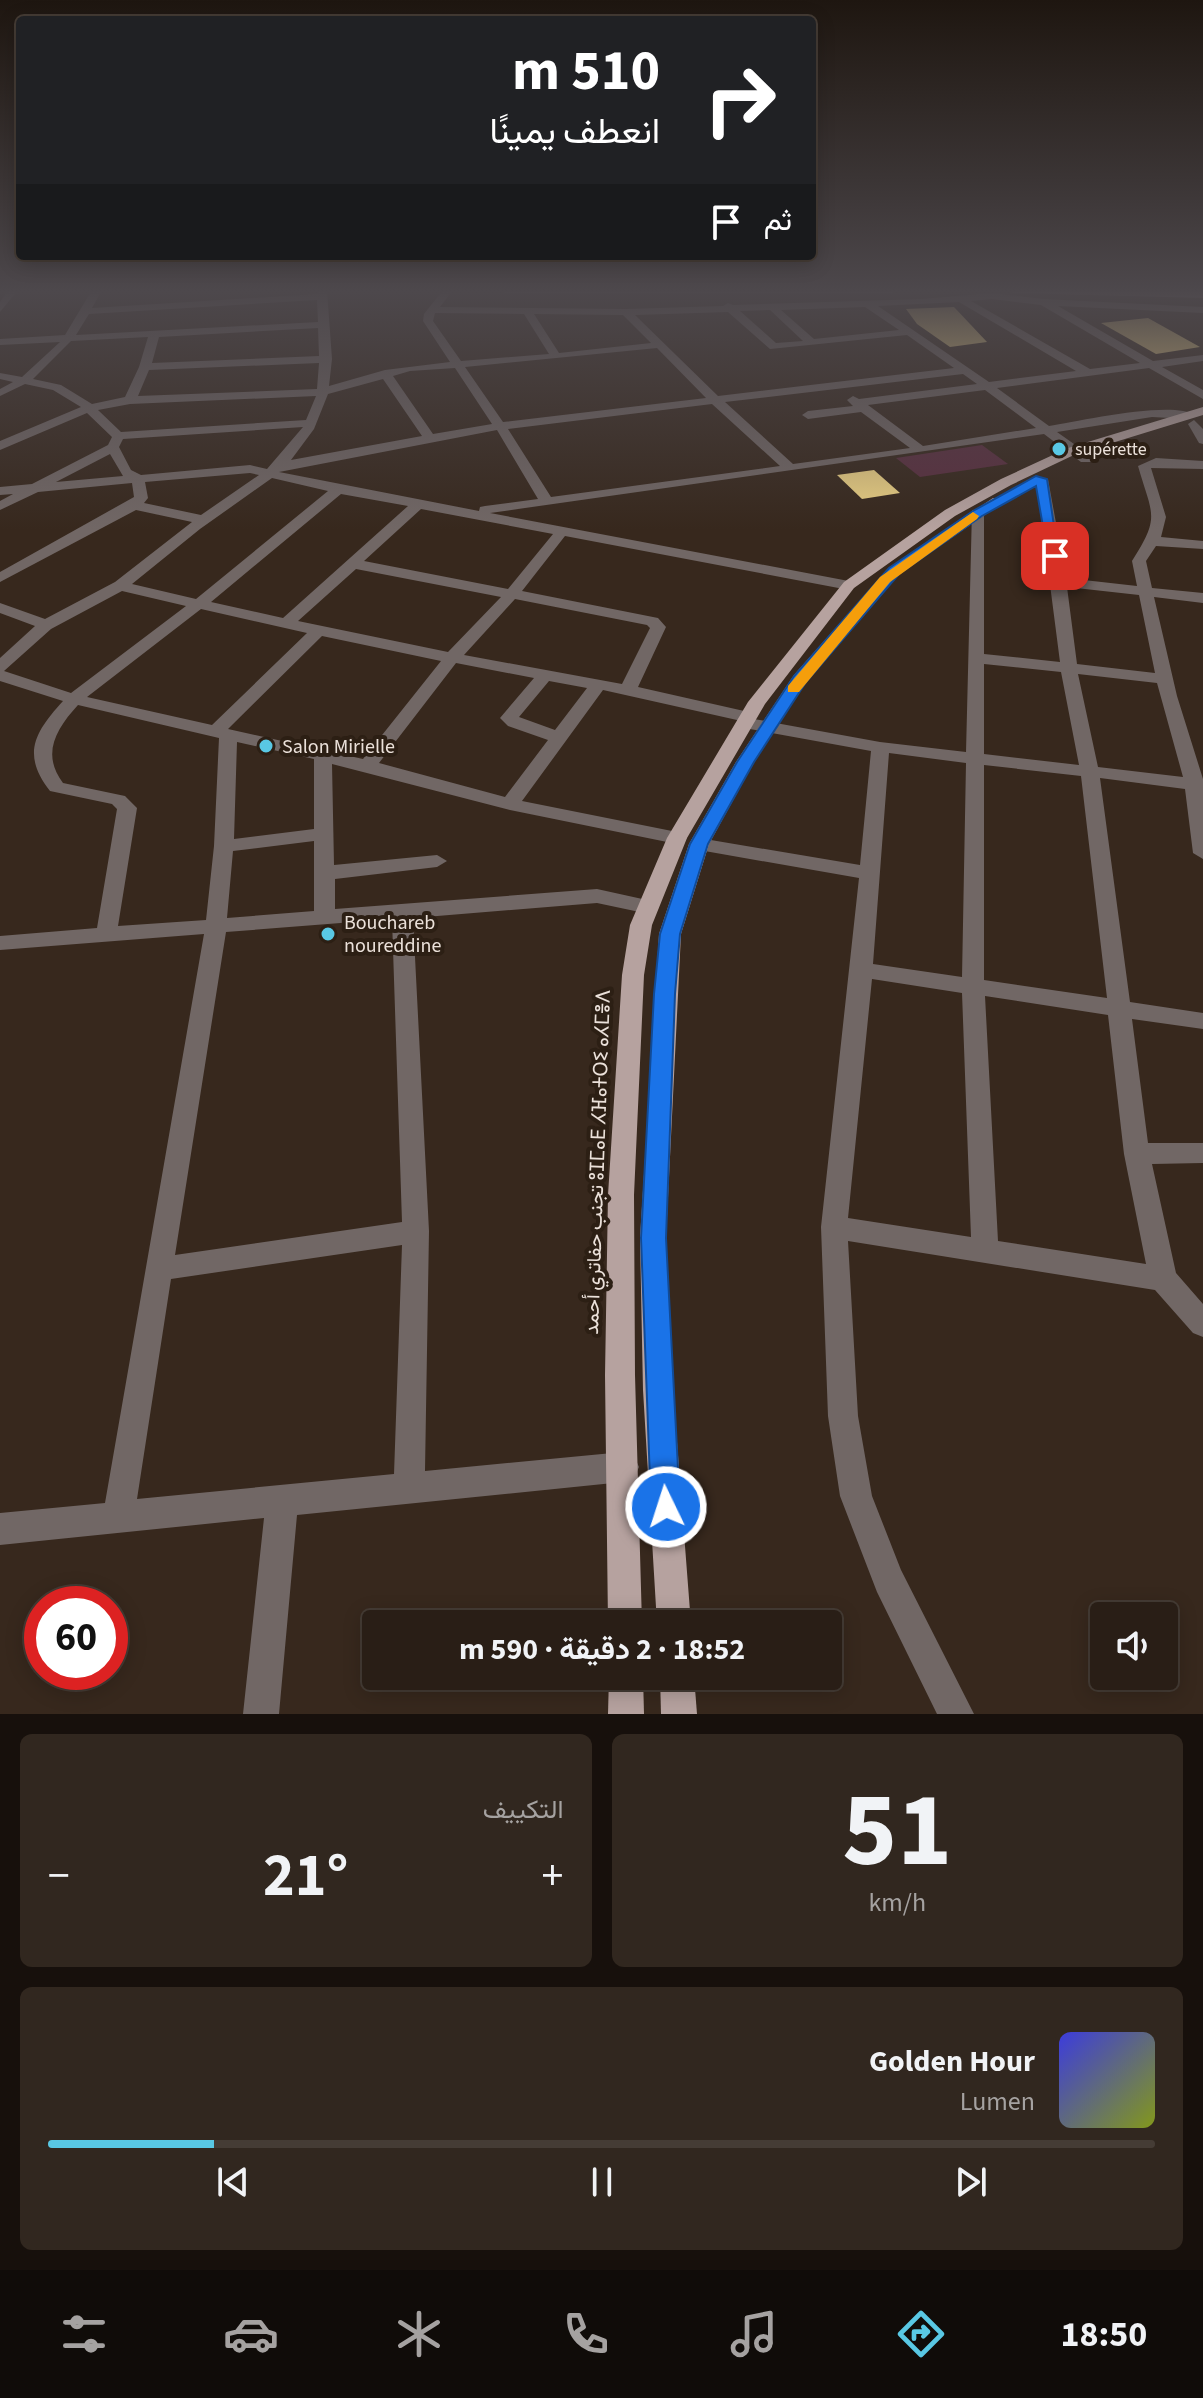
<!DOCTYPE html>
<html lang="ar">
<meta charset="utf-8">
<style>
:root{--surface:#291e16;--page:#31271f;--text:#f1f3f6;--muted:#a5a2a1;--line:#453c35;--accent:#59c8e4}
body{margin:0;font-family:"Source Sans 3",Vazirmatn,"Noto Sans Tifinagh",sans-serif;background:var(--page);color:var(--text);direction:rtl;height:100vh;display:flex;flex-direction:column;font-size:30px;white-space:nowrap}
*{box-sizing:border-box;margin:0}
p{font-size:26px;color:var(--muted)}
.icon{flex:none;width:44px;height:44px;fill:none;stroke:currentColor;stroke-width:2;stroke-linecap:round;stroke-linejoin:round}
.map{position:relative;height:1714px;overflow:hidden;direction:ltr}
.panel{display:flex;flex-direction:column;gap:20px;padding:20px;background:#17100c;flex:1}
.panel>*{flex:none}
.banner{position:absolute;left:16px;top:16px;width:800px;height:244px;border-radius:8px;box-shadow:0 4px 20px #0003,0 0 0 2px var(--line);direction:rtl;background:#202124;color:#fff;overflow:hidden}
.controls{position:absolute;left:1090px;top:1602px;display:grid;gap:16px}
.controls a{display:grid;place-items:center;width:88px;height:88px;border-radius:8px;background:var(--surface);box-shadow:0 4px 20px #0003,0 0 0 2px var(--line);font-size:40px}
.speed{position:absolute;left:24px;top:1586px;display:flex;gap:16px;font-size:40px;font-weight:700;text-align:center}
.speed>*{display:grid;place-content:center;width:104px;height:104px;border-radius:50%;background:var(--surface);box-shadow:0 4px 20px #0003,0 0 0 2px var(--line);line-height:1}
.speed .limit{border:12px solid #d22;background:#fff;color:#111}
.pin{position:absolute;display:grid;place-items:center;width:68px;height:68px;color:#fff;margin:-34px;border-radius:16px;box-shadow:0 4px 12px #0006}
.me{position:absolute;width:88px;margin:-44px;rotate:356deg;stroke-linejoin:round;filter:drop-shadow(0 0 6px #0008)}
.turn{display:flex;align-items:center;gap:28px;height:168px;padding:0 24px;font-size:36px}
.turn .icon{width:104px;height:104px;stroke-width:2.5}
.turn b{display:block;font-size:56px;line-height:68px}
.then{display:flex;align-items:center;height:76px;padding:0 24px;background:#0003;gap:16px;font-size:30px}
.big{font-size:60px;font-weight:700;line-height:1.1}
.panel .widget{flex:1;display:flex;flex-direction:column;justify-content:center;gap:12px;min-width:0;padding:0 28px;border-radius:12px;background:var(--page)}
.panel .dial{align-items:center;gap:0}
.dial b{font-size:104px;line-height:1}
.song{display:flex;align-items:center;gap:24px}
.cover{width:96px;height:96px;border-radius:12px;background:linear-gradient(135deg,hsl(240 70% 55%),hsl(70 70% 35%))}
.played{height:8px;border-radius:4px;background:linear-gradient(90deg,var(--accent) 15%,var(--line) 15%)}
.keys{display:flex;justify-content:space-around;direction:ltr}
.heat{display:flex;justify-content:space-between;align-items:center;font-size:44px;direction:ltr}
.panel .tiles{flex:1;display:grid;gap:20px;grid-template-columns:1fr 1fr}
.widget:last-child{grid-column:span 2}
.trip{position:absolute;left:362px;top:1610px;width:480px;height:80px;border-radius:8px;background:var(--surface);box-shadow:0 4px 20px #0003,0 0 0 2px var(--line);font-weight:700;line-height:80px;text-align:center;direction:rtl}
.tab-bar{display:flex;height:128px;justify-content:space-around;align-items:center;background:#100c09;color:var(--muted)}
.tab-bar .icon{width:56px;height:56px}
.tab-bar .on{color:var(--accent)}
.tab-bar b{font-size:36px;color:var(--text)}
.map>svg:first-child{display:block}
.green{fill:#592f3f}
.building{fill:#ecd184}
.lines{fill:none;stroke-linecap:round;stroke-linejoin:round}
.street{fill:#716765;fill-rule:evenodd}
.secondary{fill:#988886;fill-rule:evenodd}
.primary{fill:#b6a29f;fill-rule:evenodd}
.route{fill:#1a73e8;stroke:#114b97;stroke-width:2}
.slow{fill:#f59e0b}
.poi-dot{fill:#59c8e4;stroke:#2c1f14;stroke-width:3}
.labels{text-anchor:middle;stroke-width:8;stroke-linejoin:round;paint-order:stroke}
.far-poi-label{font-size:18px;fill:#ebe1da;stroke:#2c1f14;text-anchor:start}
.poi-label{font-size:20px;fill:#ebe1da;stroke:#2c1f14;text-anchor:start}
.street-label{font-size:20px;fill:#ebe1da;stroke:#2c1f14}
</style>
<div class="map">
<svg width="1203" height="1714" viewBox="0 0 1203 1714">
<rect width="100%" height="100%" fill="#37281d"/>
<path class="green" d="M982,445L1008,464L920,477L896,458Z"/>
<g class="building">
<path d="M954,307L987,342L950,347L917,324L906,309Z"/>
<path d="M1148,318L1200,347L1156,354L1101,323Z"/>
<path d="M874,470L900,493L862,499L837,475Z"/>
</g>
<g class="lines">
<g class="street">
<path d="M8,290H18L0,312V302Z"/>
<path d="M92,290H102L92,308L317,294V290H327L332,359L329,386L385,370L450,362L423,321L424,314L443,290H453L440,307L626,309L723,306L728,303L733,305L921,299L992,293L1044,299L1203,307V313L1058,306L1153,361L1203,355V361L1162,367L1203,390V399L1149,368L997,388L1049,426C1079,421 1172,400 1195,415L1189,419L1152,417L1057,432L1091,456V462H1081L1044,434L490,513L854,582L857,585L849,590L565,536L522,591L658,618L666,627L638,687L753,713L754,719L880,742L966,752L972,510L984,513V654L1060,662L1036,476L1048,479L1066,578L1137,586L1132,561C1161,516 1152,515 1138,466L1156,458L1203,461V469L1151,468L1166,517L1161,537L1203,541V549L1156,546L1146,561L1152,588L1203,593V603L1154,597L1177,696L1203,779V859L1193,853L1185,789L1100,778L1130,1002L1203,1013V1029L1132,1019L1148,1143H1203V1163L1152,1164L1176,1273L1203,1304V1337L1193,1333L1155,1290L848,1241L858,1416L872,1496L901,1570L974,1714H937L877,1592L840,1496L828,1416L821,1227L859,878L699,850L689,844L699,838L860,865L871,751L744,728L738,727L737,720L603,690L522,801L677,832L684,834L687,838L684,842L677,844L510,810L332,764L334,865L437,855L447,861L437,867L335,879V909L597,889L656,902L659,907L656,912L649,914L597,903L413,918L429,1231L425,1471L623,1452L634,1456L639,1467L634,1478L623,1482L297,1515L279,1714H243L264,1518L0,1545V1513L105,1503L204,934L0,950V936L97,928L117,809L112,804L50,791C21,754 35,732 63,701L0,681V658L35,626L0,613V603L45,619L115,582L192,522L136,510L0,582V572L134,497L132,483L38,492L0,510V501L13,494L0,495V487L32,484L108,445L112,437L87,413L0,450V441L81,407L53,390L25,384L0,396V389L13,382L0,379V373L22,377L60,342L0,345V339L65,335ZM992,299L1041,305L1140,363L1090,369L971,301ZM317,300L318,322L76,335L89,314ZM959,302L1076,371L989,382L878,306ZM865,307L899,330L814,339L781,310ZM770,310L803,341L776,343L740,311ZM728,312L770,349L907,335L954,368L718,396L635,315ZM435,313L524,314L549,354L461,361L433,321ZM534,314L623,315L651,343L559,353ZM318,328L319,356L152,363L159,337ZM148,337L139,367L125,397L92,404L61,385L33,379L71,341ZM657,348L706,398L503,422L465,367ZM319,363L317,389L138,396L149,370ZM455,368L492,424L433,434L393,376L410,371ZM963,374L977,384L859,399L853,396L847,400L853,406L808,411L802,415L808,419L861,412L910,448L793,464L725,402ZM383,379L422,436L291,460L314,429L328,394ZM985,390L1036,428L923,446L868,405ZM316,396L306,420L121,432L98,410L130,404ZM712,404L780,466L551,497L508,429ZM303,427L267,469L250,465L141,475L131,470L119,447L123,439ZM497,430L538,499L485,506L480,507L479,511L279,472ZM110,454L123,476L56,482ZM250,473L259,475L201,515L144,503L148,498L145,482ZM272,478L328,491L196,599L132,584L200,529ZM341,494L408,506L283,618L211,602ZM421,509L553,534L508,589L364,561ZM356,569L501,597L448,652L298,621ZM1067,587L1139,595L1155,673L1077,664ZM122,591L186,606L71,693L4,671L51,629ZM515,599L647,625L650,628L622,684L464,655ZM201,609L307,633L212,725L87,697ZM322,636L441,661L363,759L228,729ZM456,663L534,678L500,718L508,726L548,740L505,797L379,763ZM984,664L1061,672L1079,765L984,754ZM1078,674L1157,683L1183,777L1098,767ZM549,681L587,688L555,730L519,717ZM78,705L219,738L214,846L206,920L118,926L137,808L125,796L63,783C41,754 56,729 78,705ZM237,742L314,759V829L234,839ZM889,753L966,763L962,977L873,964ZM984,765L1081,776L1107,998L984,980ZM314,841V911L227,918L233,851ZM392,919L402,1222L175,1255L226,932ZM872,979L962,993L971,1237L848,1218ZM985,996L1108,1015L1124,1154L1146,1264L998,1241ZM402,1245L394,1474L137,1499L171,1279Z"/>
<path d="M1194,420L1203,429V444L1199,443L1188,424Z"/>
</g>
<g class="secondary">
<path d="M500,290H897L892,293H505Z"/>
<path d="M1008,290L1203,292V298L1013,293Z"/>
</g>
<g class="primary">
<path d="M1203,407V415L1076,454L1011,485L955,516L854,588L765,704L687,838L652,925L644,975L634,1195L635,1375L642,1624H608L605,1375L608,1195L622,975L630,925L667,838L748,702L844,582L945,510L1001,479L1068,448Z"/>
<path d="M993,498L1005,501L899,574L806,682L754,762L709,844L681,934L666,1238L673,1390L691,1624H657L643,1390L640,1238L659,934L689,844L736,762L794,675L889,568Z"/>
<path d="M609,1676H643L644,1714H608Z"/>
<path d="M660,1676H694L697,1714H661Z"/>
</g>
</g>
<linearGradient id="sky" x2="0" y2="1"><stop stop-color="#1e1610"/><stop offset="0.55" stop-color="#4d484c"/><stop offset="1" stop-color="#4d484c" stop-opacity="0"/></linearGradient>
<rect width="1203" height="530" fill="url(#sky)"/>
<path class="route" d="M1036,476L1047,479L1059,559L1048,556L1036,486L982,516L899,574L806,682L754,762L708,844L680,934L675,994L666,1238L680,1507L676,1517L666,1521L656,1517L651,1507L641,1238L654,994L660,934L690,844L737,762L794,676L889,568L973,511Z"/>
<path class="slow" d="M973,512L979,516L977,519L890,582L799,692H788V686L880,577Z"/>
<g class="poi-dot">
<circle cx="1059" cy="449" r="8"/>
<circle cx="266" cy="746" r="8"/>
<circle cx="328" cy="934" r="8"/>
</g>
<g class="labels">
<g class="far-poi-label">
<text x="1075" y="455">supérette</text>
</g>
<g class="poi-label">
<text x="282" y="753">Salon Mirielle</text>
<text x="344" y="929">Bouchareb<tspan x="344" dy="23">noureddine</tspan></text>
</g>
<g class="street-label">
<text transform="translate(597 1162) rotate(-88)" y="7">تجنب حفاتري أحمد ⵓⵊⵎⴰⴹ ⵃⴼⴰⵜⵔⵉ ⴰⵃⵎⴻⴷ</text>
</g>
</g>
</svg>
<div class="controls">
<a><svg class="icon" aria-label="sound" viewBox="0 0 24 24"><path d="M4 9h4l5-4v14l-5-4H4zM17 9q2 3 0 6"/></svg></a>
</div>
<div class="speed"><div class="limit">60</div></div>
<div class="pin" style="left:1055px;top:556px;background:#d93025"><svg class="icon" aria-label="arrive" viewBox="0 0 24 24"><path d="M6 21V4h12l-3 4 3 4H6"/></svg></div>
<svg class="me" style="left:666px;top:1507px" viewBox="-20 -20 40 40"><circle r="17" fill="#1a73e8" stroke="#fff" stroke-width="3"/><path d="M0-11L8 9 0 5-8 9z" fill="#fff"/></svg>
<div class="trip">18:52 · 2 دقيقة · 590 m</div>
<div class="banner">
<div class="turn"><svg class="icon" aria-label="right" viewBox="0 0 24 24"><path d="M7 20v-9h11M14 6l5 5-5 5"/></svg><div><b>510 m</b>انعطف يمينًا</div></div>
<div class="then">ثم<svg class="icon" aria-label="arrive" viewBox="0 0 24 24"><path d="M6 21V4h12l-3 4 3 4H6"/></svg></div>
</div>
</div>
<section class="panel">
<div class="tiles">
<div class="widget dial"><b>51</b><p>km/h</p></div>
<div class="widget"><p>التكييف</p>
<div class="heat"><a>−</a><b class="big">21°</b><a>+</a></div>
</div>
<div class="widget">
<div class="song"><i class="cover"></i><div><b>Golden Hour</b><p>Lumen</p></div></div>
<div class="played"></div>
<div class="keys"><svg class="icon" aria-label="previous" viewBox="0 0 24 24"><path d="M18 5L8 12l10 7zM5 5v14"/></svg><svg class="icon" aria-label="pause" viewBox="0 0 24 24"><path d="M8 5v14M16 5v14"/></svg><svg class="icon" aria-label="next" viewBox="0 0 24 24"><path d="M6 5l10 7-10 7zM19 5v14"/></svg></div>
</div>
</div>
</section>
<nav class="tab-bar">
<b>18:50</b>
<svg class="icon on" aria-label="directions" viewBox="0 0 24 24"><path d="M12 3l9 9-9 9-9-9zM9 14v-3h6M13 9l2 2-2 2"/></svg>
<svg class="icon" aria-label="music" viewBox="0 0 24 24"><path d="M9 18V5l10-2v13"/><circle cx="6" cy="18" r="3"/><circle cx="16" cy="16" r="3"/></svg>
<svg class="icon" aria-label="phone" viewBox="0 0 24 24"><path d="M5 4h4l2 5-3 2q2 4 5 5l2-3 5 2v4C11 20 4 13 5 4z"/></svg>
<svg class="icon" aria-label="climate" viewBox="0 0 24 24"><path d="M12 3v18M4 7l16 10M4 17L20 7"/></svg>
<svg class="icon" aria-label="car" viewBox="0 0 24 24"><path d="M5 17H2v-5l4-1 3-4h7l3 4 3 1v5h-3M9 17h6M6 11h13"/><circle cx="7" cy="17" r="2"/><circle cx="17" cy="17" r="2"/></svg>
<svg class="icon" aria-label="filters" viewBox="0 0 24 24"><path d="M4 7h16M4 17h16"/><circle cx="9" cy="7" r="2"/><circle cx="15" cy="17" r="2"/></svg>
</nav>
